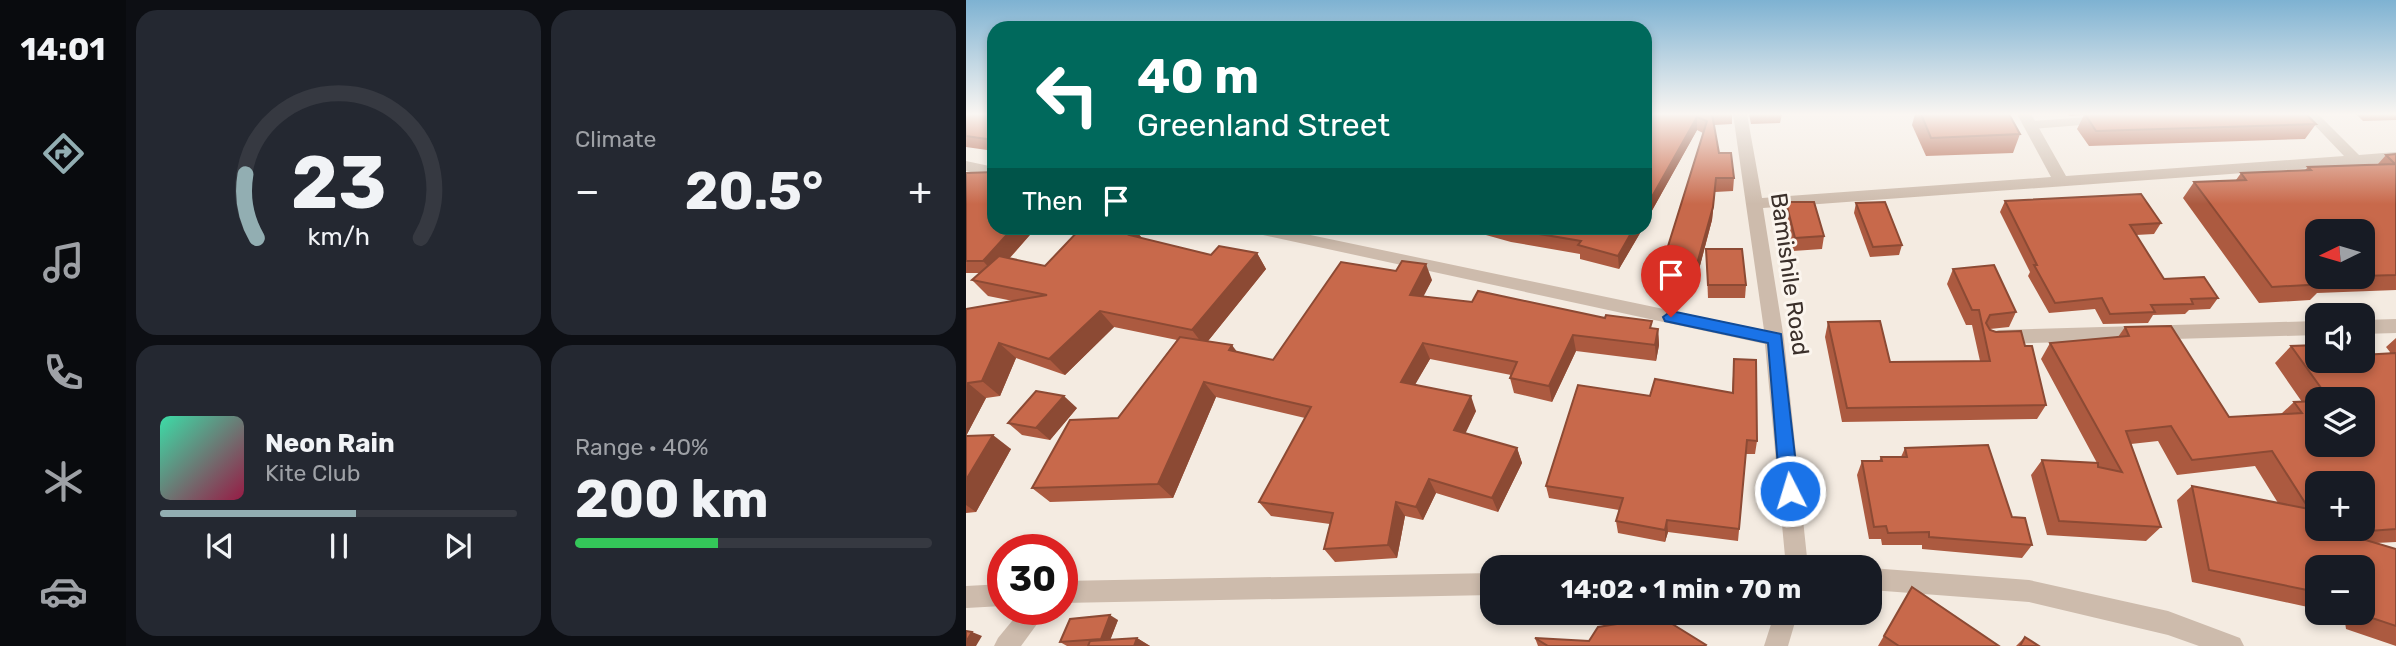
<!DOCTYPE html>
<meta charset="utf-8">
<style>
:root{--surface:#171b24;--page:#242831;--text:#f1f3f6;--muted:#9ea1a6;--line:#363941;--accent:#92aeb2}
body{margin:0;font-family:Rubik,sans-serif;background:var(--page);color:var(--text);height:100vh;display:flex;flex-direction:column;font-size:26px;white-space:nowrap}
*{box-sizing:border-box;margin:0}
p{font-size:23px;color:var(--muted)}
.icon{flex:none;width:38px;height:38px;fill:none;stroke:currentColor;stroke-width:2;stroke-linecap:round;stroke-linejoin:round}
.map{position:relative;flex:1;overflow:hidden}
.drawer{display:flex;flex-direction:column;gap:10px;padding:10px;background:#0d0f14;width:840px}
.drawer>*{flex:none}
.top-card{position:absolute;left:21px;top:21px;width:665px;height:214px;border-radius:21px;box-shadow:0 4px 10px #0003;background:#00695c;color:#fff;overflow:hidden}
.needle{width:46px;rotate:265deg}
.fabs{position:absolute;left:1339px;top:219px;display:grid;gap:14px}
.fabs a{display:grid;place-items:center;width:70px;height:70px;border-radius:14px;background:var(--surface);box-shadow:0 4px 10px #0003;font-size:35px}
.speed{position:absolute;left:21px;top:534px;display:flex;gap:14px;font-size:35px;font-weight:700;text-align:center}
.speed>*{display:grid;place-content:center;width:91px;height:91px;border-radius:50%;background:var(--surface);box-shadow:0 4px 10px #0003;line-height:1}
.speed .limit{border:10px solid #d22;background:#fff;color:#111}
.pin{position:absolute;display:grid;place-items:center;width:60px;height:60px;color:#fff;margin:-72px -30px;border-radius:50% 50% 50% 0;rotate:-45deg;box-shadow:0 0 7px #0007}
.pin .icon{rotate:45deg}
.me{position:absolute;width:77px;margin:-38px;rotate:355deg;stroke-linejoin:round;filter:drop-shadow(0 0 5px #0008)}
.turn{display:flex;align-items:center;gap:24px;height:147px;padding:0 35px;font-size:32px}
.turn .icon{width:91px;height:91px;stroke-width:2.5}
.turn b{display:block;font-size:49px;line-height:60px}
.then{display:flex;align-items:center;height:66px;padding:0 35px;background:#0003;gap:14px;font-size:26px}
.big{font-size:52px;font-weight:700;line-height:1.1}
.drawer .card{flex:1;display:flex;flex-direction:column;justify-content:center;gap:10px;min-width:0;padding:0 24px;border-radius:21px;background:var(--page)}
.drawer .dial{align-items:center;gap:0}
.dial svg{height:182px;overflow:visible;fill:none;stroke:var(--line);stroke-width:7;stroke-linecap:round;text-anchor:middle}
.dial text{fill:var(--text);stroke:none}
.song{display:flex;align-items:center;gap:21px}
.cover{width:84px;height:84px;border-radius:10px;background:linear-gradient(135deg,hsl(160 70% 55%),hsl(340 70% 35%))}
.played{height:7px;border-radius:4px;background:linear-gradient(90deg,var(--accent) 55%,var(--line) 55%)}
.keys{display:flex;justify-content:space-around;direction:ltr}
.heat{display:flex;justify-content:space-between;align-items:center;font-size:38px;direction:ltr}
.charge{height:10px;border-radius:5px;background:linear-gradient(90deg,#34c759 40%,var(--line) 0)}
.drawer .tiles{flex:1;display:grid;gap:10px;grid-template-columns:repeat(2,1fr)}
.trip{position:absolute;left:514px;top:555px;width:402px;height:70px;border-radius:21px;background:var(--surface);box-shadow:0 4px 10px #0003;font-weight:700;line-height:70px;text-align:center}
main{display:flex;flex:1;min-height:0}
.menu{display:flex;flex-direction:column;width:126px;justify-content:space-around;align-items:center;background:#090b0e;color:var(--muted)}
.menu .icon{width:49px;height:49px}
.menu .on{color:var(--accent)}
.menu b{font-size:32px;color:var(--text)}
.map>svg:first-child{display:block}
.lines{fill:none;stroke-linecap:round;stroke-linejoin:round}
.service{fill:#cdbbac;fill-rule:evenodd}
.minor{fill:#cdbbac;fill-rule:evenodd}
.wall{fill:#ac5a40;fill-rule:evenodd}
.shaded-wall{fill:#8c4a34}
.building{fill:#c8694b;stroke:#8c4a34;stroke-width:2;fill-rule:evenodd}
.route{fill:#1a73e8;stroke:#114b97;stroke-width:2}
.labels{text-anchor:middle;stroke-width:6;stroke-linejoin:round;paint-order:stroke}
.street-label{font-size:23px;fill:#3b302b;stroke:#fbf5ee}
</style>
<main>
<nav class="menu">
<b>14:01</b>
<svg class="icon on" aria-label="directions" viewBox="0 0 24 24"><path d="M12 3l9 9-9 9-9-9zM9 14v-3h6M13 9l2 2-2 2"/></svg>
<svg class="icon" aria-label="music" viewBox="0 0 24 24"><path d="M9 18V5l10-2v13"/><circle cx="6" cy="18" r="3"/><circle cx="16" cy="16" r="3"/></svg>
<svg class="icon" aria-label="phone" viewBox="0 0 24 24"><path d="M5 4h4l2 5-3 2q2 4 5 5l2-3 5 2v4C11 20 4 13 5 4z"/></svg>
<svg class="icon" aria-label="climate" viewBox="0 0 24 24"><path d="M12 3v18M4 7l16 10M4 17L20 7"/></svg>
<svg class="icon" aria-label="car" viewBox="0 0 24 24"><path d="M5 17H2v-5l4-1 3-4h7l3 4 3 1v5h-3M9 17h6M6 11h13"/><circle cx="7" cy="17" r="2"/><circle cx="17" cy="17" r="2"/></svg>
</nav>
<section class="drawer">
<div class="tiles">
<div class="card dial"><svg viewBox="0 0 100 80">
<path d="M14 69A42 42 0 1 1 86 69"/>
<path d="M14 69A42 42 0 0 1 9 41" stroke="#92aeb2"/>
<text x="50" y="56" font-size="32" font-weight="700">23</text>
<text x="50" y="72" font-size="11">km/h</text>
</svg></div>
<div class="card"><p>Climate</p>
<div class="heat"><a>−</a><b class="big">20.5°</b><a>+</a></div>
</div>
<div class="card">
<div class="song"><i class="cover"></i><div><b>Neon Rain</b><p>Kite Club</p></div></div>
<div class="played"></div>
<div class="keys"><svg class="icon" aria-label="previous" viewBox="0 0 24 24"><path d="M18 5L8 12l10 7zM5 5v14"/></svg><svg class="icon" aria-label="pause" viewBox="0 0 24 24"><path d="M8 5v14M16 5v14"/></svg><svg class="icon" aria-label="next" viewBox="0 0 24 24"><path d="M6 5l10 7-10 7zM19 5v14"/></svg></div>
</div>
<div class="card"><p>Range · 40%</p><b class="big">200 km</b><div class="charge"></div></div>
</div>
</section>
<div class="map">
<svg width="1430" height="646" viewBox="0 0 1430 646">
<rect width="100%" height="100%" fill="#f4ebe1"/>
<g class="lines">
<path class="service" d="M1136,116L1140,117V123L1065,129L1059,125L1065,121Z"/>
<g class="minor">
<path d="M767,114H781L796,198L1085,177L1051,114H1065L1100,176L1378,156L1338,114H1352L1393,155L1430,152V162L797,208L818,339L842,567H820L799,344L288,233L280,228H311L798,330Z"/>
<path d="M0,161L28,167V177L0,171Z"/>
<path d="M1430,319V333L1396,334V320Z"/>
<path d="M1351,321V335L1033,344L1027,342L1024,337L1027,332L1033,330Z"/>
<path d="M905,568L1063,580L1202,611L1274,638L1278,646H1233L1202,635L1063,602L905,590Z"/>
<path d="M527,573V595L96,603V581Z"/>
<path d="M37,584V606L0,608V586Z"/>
<path d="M56,609H82L55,646H28L32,638Z"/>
<path d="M809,612H832L822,646H798Z"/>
</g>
</g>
<g class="wall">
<path d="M0,114H28V151L0,147Z"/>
<path d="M679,114H766V124L748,125L753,153L768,178L767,191L749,192L746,220L731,277L698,272V259L737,133L731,130L679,223Z"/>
<path d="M783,114H816L814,123L785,124Z"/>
<path d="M949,114H1043L1054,134L1047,153L960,156L946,125Z"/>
<path d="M1102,114H1340L1350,124L1339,139L1123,146L1111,129L1118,115L1103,116Z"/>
<path d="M1390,114H1430V120L1397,121Z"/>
<path d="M1430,154V290L1351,293L1344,300L1293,303L1217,198L1228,182L1270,180L1275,173L1339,170L1342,167L1412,164L1420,155Z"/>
<path d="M0,173L28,228H70L43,259L79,266L168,228L176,238L245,255L291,253L300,269L242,341L272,352L307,360L466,280L457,296L692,329L693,345L690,361L610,351L586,402L548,393L544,378L545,375L464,359L449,384L510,411L499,433L551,448L556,463L532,512L470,493L457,520L439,516L431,558L369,562L358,549L364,524L305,516L293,502L339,418L250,397L207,498L84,502L66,488L152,418L211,340L148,327L99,375L50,358L34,396L20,398L0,436V309L47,301L22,296L6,280L14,273H0Z"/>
<path d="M1039,201L1195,223L1188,234L1170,235L1198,279L1252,298L1244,309L1223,310L1219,314L1187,315L1182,323L1137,324L1129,309L1083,313L1062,276L1064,272L1034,212Z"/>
<path d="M820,202L858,236L856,249L827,251L818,216Z"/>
<path d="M890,203L936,245L933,255L904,257L888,213Z"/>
<path d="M501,228H677L653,269L614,259V254L545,242L502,230Z"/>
<path d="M740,249L780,285L779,298H742Z"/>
<path d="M987,269L1050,312L1043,327L1024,329L1059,346L1080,405L1071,419L876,422L859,337L862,322L924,362L1014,361L1006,325H1000L981,284Z"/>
<path d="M1159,327L1263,417L1315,414L1328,402H1336L1309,363L1325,346L1351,360L1423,354L1424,352L1420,347L1430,338V542L1410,543L1430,549V646L1380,629L1378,615L1366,612H1396V567H1351V609L1226,582L1211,500L1226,486L1312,503L1289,466L1211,475L1192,441L1165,444L1195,527L1180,541L1081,535L1065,475L1076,460L1131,463L1075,359L1084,343L1152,337ZM1351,399H1396L1351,444Z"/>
<path d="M768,359L791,441L789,454H780L772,541L702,532L699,542L652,533L650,521L653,510L583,498L580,486L684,396L766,393Z"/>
<path d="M111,408L84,440L56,435L42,423Z"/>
<path d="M0,436L45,449L10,512L0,513Z"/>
<path d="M939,448L1046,517L1066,545L1056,558L956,549V545H916L915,539H903L891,475L896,461H913L915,457H935Z"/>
<path d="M946,587L1033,646H912Z"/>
<path d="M152,620L144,640L171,638L184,646H101L94,642Z"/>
<path d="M1059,637L1073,646H1050Z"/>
<path d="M569,638L623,641L740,645V646H572Z"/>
</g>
<g class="shaded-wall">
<path d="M731,117V130L679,223V209Z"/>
<path d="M750,178L746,220L731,277V264Z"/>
<path d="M47,228H70L29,274L17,261Z"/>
<path d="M168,228L180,244L163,235Z"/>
<path d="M668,228H677L653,269L652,256Z"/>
<path d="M291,253L300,269L238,346L226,330Z"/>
<path d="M460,264L466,280L450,311L444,295Z"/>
<path d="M134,311L148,327L99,375L83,359Z"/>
<path d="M692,329L693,345L690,361L689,345Z"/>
<path d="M607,335L610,351L586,402L583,386Z"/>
<path d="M33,343L50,358L34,396L16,381Z"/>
<path d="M457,343L464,359L442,397L435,382Z"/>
<path d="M266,345L277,360L263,350Z"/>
<path d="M238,382L250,397L207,498L192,484Z"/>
<path d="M2,383L20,398L0,436V386Z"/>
<path d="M98,396L111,408L84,440L70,428Z"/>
<path d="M505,396L510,411L494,445L488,430Z"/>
<path d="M27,435L45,449L10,512L0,505V480Z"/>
<path d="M551,448L556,463L532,512L526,498Z"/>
<path d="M463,479L470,493L457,520L450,507Z"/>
<path d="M430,502L439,516L431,558L422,545Z"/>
<path d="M701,520L702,532L699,542V530Z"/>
<path d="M144,615L152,620L143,643L135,639Z"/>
<path d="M6,632L16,636L10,646H0V642Z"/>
<path d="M171,638L184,646H168Z"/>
</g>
<g class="building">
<path d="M0,114H28V140L0,136Z"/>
<path d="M679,114H746L753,153H765L768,178H750L747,207L731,264L698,259L741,121L731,117L679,209Z"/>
<path d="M955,114H1043L1054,134L965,138Z"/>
<path d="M1119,114H1340L1350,124L1130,131Z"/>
<path d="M1430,154V275L1396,276V231H1351V276H1387L1354,278L1359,284L1306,287L1228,182L1280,180L1275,173L1345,170L1342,167L1429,164L1420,155Z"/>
<path d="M28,172V196L25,200H28V228H47L17,261H0V173Z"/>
<path d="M1175,194L1195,223L1164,225L1198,279L1238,277L1252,298L1225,299L1227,304L1185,305L1189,312L1144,314L1136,298L1089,303L1068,265H1071L1039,201Z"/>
<path d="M820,202H848L858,236L829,238Z"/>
<path d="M919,202L936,245L907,247L890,203Z"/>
<path d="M115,228H168L163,235L245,255L253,246L291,253L226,330L134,311L83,359L33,343L16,381L2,383L0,386V309L81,295L6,280L33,256L79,266Z"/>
<path d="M538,228H668L652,256L612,245L615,241Z"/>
<path d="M740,249H776L780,285H742Z"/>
<path d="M436,261L460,264L444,295L506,302L512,291L639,318L640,315L686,321L684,328L692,329L689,345L607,335L583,386L544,378L551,362L457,343L435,382L505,396L488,430L551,448L526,498L463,479L450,507L430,502L422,545L358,549L367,513L293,502L345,407L238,382L192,484L66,488L104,420L152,418L214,337L266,345L263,350L307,360L375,262L430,271Z"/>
<path d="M1028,265L1050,312L1024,315L1020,323L1024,330L1030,332L1055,331L1059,346H1066L1080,405L881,408L862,322L914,321L924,362L1024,361L1013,310H1006L987,269Z"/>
<path d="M1205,326L1263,417L1336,413L1328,402L1351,401V444H1396V399H1363L1325,346L1351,345V360H1396V355L1430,353V529L1376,533L1430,549V626L1403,617L1400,603L1396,602V567H1351V592L1243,570L1226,486L1343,509L1306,451L1226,460L1205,426L1160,431L1195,527L1093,521L1076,460L1132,463V467L1156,472L1084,343L1163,336L1159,327ZM1351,483H1396V528H1351Z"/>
<path d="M768,359L790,360L791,441L781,440L773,529L701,520L699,530L650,521L657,498L580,486L612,385L684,396L689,379L767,393Z"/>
<path d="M70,391L98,396L70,428L42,423Z"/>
<path d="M27,435L0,480V436Z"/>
<path d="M1022,445L1046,517L1059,518L1066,545L963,537V532L922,533L920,526L908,527L896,461H916L915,457H941L939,448Z"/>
<path d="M946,587L1033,646H933L918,636Z"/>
<path d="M144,615L135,639L94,642L104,619Z"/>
<path d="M695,617L740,645L739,646H582L569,638L623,641L632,627Z"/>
<path d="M0,631L6,632L0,642Z"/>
<path d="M1059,637L1073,646H1054Z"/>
<path d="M171,638L168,646H122L124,641Z"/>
</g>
<linearGradient id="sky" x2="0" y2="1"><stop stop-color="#7eb2d2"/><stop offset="0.56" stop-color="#faf6f2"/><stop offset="1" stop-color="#faf6f2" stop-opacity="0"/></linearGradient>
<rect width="1430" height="204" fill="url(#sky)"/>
<path class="route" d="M705,311L815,334L833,491L831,497L824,499L817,497L814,491L802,343L699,321L697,317Z"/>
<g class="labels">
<g class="street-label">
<text transform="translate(824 274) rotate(82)" y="8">Bamishile Road</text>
</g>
</g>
</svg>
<div class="fabs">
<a><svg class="needle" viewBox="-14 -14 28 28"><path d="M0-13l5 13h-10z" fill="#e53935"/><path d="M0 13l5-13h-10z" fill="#9ea1a6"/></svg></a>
<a><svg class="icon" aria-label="sound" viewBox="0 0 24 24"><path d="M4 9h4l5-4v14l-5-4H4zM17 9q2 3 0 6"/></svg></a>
<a><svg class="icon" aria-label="layers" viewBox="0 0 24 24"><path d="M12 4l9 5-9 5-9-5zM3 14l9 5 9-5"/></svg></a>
<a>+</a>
<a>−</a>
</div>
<div class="speed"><div class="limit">30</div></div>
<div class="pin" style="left:705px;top:317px;background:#d93025"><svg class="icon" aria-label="arrive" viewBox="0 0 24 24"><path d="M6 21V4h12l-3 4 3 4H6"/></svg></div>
<svg class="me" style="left:824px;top:491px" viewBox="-20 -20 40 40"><circle r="17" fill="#1a73e8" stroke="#fff" stroke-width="3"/><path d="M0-11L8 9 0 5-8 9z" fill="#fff"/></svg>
<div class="trip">14:02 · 1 min · 70 m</div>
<div class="top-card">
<div class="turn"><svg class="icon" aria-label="left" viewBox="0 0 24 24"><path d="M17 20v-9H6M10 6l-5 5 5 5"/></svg><div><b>40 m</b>Greenland Street</div></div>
<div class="then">Then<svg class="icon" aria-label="arrive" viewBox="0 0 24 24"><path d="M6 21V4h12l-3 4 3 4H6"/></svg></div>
</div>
</div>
</main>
